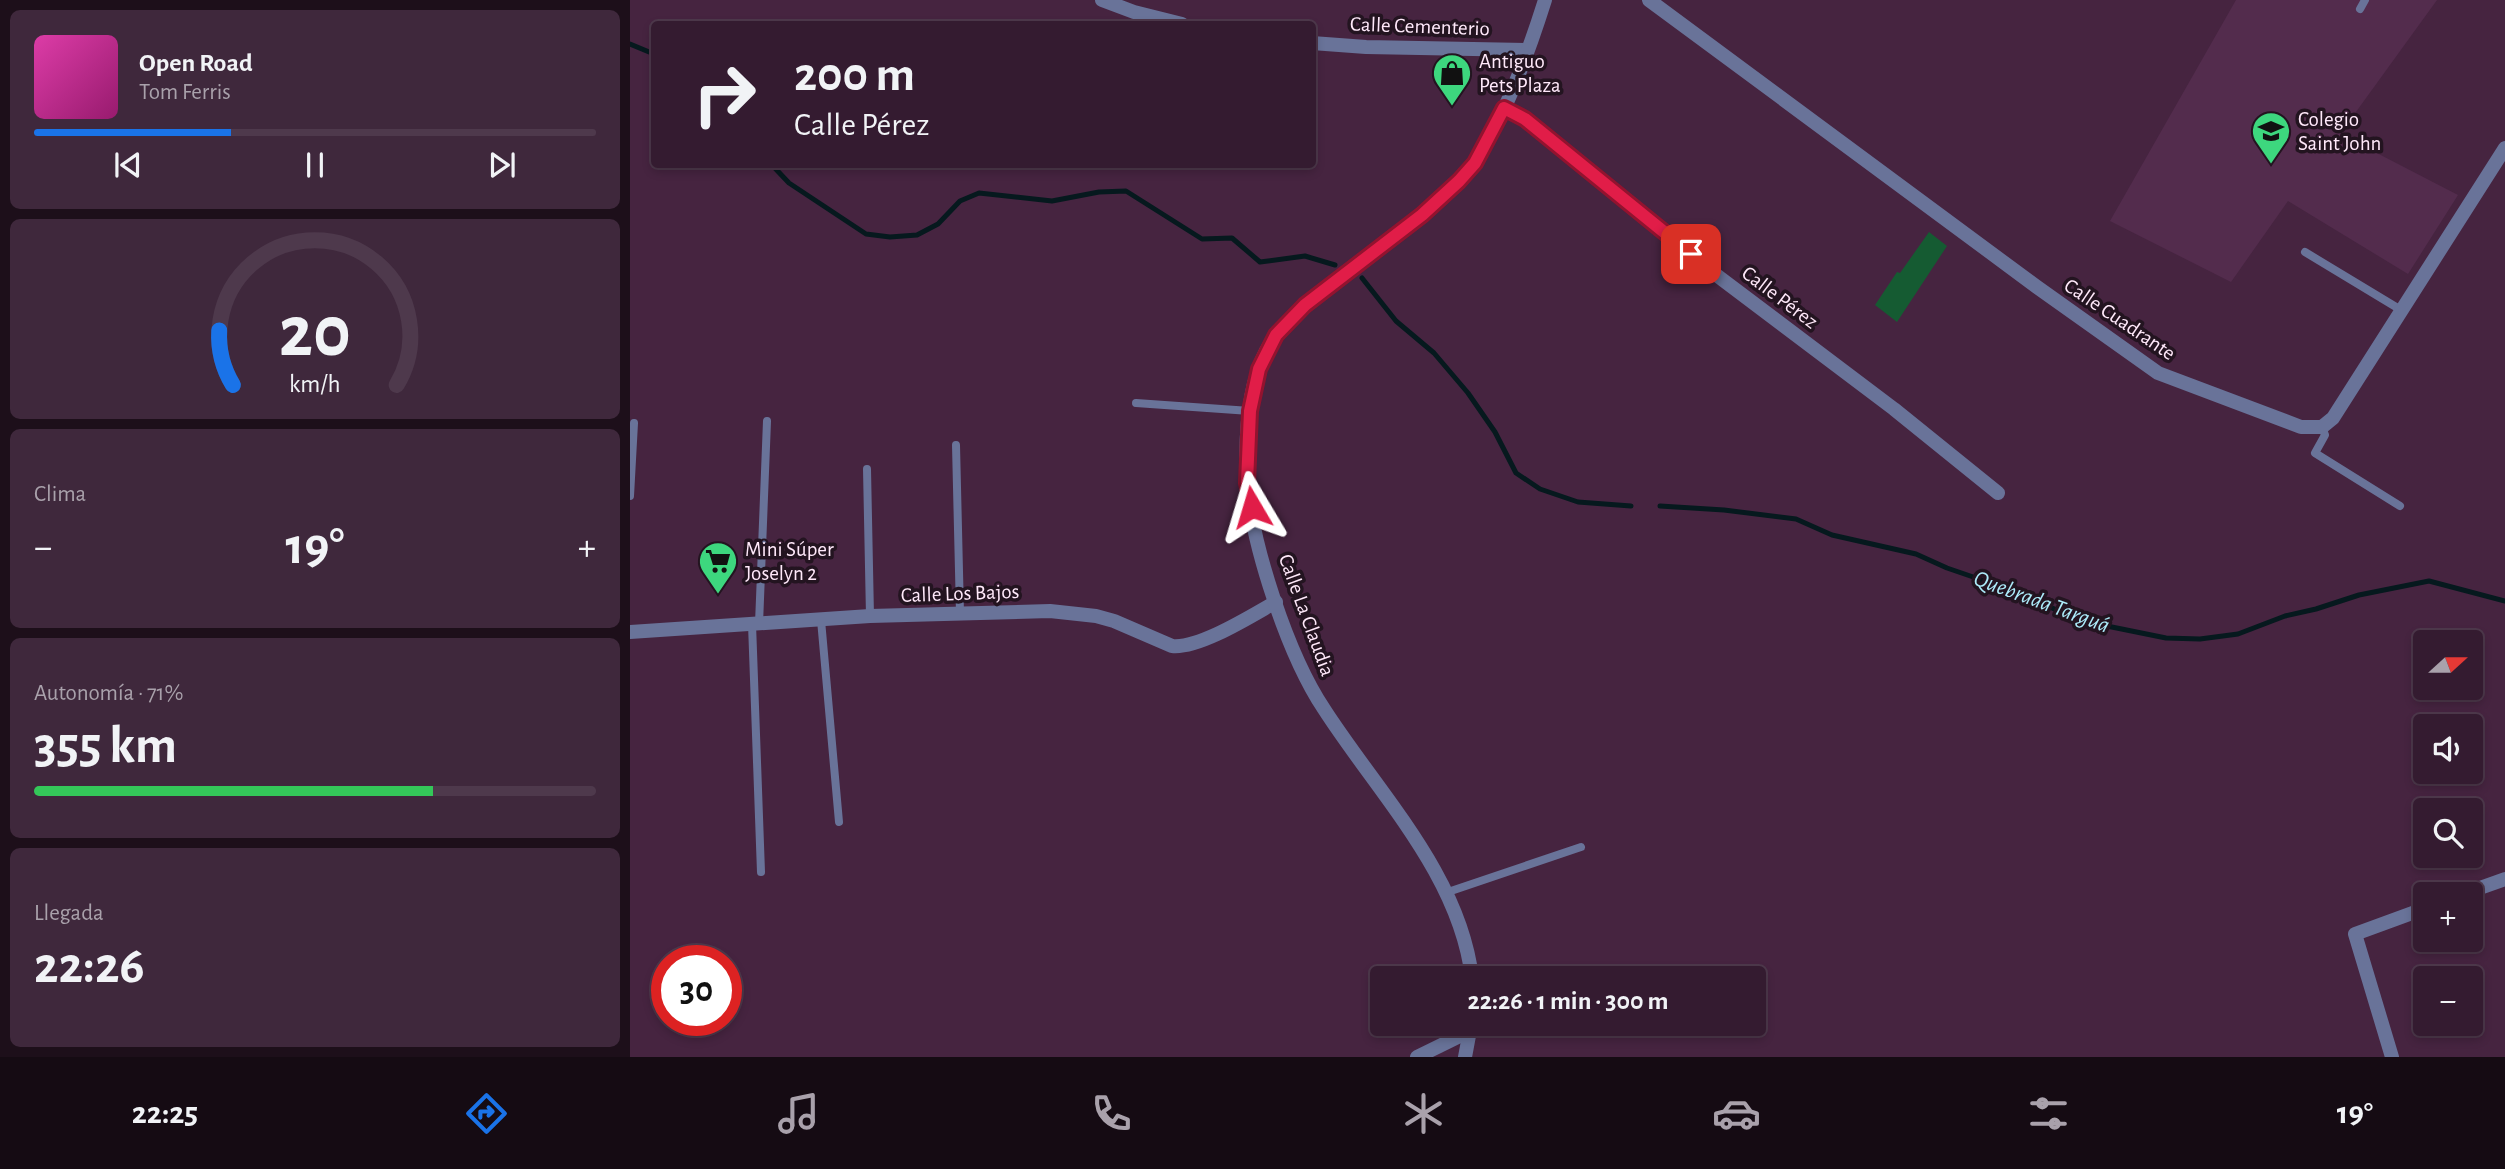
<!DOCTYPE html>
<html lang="es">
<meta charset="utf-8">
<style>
:root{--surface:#341b30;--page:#3f283c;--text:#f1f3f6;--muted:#a9a1ab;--line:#4e394c;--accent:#1a73e8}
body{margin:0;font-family:"Alegreya Sans",sans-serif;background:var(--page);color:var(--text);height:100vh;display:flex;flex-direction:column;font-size:26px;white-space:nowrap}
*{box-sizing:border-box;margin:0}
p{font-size:23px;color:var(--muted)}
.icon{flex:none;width:38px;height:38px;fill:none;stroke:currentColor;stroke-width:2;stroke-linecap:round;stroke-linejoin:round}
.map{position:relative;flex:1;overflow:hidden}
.panel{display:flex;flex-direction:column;gap:10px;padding:10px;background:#1d0f1a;width:630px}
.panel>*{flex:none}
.hud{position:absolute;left:21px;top:21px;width:665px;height:147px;border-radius:7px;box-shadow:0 4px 10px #0003,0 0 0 2px var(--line);background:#341b30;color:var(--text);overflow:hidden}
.needle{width:46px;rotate:69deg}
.buttons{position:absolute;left:1783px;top:630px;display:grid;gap:14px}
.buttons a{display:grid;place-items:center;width:70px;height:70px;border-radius:7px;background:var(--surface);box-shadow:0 4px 10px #0003,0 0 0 2px var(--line);font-size:35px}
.speed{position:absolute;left:21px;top:945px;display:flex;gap:14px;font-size:35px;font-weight:700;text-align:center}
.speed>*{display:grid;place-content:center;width:91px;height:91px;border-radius:50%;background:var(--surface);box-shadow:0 4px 10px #0003,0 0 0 2px var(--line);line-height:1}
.speed .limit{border:10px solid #d22;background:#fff;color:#111}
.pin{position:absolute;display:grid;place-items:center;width:60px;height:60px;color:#fff;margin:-30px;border-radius:14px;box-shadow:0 4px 10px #0006}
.me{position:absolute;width:77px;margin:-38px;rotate:353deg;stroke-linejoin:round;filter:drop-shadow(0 0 5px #0008)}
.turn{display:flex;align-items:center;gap:24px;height:147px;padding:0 28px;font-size:32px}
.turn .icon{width:91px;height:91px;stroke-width:2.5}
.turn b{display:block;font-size:49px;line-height:60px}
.big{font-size:52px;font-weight:700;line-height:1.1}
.panel .card{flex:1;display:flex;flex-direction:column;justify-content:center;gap:10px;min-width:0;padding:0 24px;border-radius:10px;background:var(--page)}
.panel .dial{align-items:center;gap:0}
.dial svg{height:182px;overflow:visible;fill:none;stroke:var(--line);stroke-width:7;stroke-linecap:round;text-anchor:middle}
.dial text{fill:var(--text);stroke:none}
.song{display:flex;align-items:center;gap:21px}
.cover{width:84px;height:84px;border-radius:10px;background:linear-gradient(135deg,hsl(320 70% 55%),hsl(320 70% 35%))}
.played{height:7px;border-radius:4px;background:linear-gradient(90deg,var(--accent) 35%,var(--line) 35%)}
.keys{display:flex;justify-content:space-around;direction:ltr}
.heat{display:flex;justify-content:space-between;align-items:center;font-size:38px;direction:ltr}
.charge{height:10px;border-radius:5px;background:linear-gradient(90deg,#34c759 71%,var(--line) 0)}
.trip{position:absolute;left:740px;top:966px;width:396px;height:70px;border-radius:7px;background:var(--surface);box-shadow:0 4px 10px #0003,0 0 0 2px var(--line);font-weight:700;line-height:70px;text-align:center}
.tab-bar{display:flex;height:112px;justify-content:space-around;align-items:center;background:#150b13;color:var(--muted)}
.tab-bar .icon{width:49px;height:49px}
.tab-bar .selected{color:var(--accent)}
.tab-bar b{font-size:32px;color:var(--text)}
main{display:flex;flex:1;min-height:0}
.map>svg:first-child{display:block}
.built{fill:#532c4d}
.green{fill:#155b32}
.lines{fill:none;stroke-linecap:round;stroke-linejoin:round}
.stream{stroke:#06191e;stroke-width:5}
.service{stroke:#697399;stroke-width:8}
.minor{stroke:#697399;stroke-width:14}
.route-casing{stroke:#92132f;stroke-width:18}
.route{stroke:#e11d48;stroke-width:12}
.labels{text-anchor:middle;stroke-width:7;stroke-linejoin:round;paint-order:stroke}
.street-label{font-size:21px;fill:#ffe9fa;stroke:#231420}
.poi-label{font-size:21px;fill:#ffe9fa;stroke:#231420;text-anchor:start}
.water-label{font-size:23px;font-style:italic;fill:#adecfa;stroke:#231420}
</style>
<main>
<section class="panel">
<div class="card">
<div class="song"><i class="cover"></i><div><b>Open Road</b><p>Tom Ferris</p></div></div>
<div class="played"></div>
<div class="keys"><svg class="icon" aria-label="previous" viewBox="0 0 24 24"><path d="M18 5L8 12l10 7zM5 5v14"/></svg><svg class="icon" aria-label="pause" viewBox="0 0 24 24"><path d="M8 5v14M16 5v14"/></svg><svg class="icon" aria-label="next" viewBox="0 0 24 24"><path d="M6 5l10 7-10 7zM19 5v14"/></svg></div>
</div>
<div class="card dial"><svg viewBox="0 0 100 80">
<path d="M14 69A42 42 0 1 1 86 69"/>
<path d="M14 69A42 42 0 0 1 8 45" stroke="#1a73e8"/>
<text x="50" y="56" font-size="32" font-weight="700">20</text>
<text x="50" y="72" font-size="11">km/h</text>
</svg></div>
<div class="card"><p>Clima</p>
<div class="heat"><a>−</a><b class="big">19°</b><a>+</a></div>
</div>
<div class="card"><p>Autonomía · 71%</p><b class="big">355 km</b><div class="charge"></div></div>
<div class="card"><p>Llegada</p><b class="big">22:26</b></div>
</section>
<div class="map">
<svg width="1875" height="1057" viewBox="0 0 1875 1057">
<rect width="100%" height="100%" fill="#462440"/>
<path class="built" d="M1606,0H1807L1710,134L1828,195L1778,274L1658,201L1601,282L1480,221Z"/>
<path class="green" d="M1299,232L1317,246L1267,322L1245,305L1267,272L1270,273Z"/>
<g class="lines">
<g class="stream">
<path d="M0,44L24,54"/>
<path d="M141,164L159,183L236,234L260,237L287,235L308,224L330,201L349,193L422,201L469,192L496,191L572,239L602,238L630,262L675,256L705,265"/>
<path d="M732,278L766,321L804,353L838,393L865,432L886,473L910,489L948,502L1001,506"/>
<path d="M1030,506L1094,510L1166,519L1202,535L1286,554L1317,568L1384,591L1431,612L1467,624L1536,638L1570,639L1608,634L1655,616L1686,609L1729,595L1799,581L1875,601"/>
</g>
<g class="service">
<path d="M1730,9L1735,0"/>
<path d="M1675,252L1771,310"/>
<path d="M506,403L620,411"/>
<path d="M1692,427L1695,435L1685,453L1770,506"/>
<path d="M326,445L330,613"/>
<path d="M237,469L240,616"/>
<path d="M0,496L4,423"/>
<path d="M191,620L209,822"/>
<path d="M122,624L131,872"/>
<path d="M129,624L137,421"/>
<path d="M815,893L951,847"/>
</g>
<g class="minor">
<path d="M472,0L504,12L552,24"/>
<path d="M1019,0L1407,287L1528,373L1671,427H1692L1703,418L1875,148"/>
<path d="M682,43L736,47L897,50"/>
<path d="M874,108L895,119L1081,271L1264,409L1368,493"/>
<path d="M0,632L240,616L420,611L466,616L484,621L542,646C569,649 621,616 646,602"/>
<path d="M1833,894L1875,879"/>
<path d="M842,978C830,875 748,793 694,709C658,655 622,546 617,481C615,440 617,388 636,351C654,318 684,297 713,275C753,245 794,216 829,181C868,140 898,54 915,0"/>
<path d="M787,1057L840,1031"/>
<path d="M835,1057L841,1025"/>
<path d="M1762,1057L1725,934L1796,908"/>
</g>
</g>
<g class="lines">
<g class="route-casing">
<path id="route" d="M622,507L617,483L620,411L629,369L646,335L675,305L792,215L829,181L845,163L874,108L895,119L1061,254"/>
</g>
<use href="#route" class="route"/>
</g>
<defs>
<g id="shop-pin" transform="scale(2.0125)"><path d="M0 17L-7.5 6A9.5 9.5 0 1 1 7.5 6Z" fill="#3dd77e" stroke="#231420"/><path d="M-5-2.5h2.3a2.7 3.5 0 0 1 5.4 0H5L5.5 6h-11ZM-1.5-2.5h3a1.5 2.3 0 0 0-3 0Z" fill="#111"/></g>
<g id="school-pin" transform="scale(2.0125)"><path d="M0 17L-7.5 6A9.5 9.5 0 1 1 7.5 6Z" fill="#3dd77e" stroke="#231420"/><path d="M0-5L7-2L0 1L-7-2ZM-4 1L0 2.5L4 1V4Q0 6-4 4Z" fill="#111"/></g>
<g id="supermarket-pin" transform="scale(2.0125)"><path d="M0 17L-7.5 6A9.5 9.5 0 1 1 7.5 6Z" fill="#3dd77e" stroke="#231420"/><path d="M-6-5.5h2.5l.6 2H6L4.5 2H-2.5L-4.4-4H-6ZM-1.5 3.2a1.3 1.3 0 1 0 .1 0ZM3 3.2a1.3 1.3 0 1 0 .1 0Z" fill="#111"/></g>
</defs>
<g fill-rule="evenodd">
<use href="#shop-pin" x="822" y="73"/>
<use href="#school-pin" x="1641" y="131"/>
<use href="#supermarket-pin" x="88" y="561"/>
</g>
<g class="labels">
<g class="street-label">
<text transform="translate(790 26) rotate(2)" y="7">Calle Cementerio</text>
<text transform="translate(1150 297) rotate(37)" y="7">Calle Pérez</text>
<text transform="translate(1490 319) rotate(34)" y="7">Calle Cuadrante</text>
<text transform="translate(330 593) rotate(-2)" y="7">Calle Los Bajos</text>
<text transform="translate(677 615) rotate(70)" y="7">Calle La Claudia</text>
</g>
<g class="poi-label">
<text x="849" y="68">Antiguo<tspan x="849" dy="24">Pets Plaza</tspan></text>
<text x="1668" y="126">Colegio<tspan x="1668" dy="24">Saint John</tspan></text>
<text x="115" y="556">Mini Súper<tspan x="115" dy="24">Joselyn 2</tspan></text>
</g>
<g class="water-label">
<text transform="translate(1412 601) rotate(20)" y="8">Quebrada Targuá</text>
</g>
</g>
</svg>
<div class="buttons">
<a><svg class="needle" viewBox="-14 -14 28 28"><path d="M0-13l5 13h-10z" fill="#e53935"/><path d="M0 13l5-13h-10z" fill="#a9a1ab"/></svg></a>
<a><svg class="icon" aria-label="sound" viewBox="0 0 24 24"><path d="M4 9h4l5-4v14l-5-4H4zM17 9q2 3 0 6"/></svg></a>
<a><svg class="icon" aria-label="search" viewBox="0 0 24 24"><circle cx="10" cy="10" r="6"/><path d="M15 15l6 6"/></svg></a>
<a>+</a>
<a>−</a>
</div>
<div class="speed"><div class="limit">30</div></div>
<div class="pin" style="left:1061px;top:254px;background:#d93025"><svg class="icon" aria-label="arrive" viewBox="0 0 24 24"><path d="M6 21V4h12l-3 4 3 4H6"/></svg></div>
<svg class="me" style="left:622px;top:507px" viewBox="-20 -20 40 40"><path d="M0-17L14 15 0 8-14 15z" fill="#e11d48" stroke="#fff" stroke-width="4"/></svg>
<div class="trip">22:26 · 1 min · 300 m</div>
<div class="hud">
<div class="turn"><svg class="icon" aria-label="right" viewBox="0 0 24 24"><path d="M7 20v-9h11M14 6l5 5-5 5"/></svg><div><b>200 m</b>Calle Pérez</div></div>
</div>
</div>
</main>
<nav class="tab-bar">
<b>22:25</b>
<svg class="icon selected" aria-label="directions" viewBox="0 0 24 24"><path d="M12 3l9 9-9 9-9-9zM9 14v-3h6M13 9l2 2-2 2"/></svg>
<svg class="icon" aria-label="music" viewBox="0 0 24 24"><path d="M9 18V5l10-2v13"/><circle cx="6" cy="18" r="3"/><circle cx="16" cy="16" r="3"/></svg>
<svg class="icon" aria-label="phone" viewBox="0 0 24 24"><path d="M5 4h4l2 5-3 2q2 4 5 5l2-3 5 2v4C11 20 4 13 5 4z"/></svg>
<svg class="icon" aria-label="climate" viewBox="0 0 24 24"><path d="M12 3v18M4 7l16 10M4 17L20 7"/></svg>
<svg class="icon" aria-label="car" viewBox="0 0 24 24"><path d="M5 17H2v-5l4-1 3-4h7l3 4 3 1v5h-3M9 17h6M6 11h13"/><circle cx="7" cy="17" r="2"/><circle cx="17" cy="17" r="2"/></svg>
<svg class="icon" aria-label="filters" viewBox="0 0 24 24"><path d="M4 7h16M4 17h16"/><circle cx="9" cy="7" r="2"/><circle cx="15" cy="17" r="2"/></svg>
<b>19°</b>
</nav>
